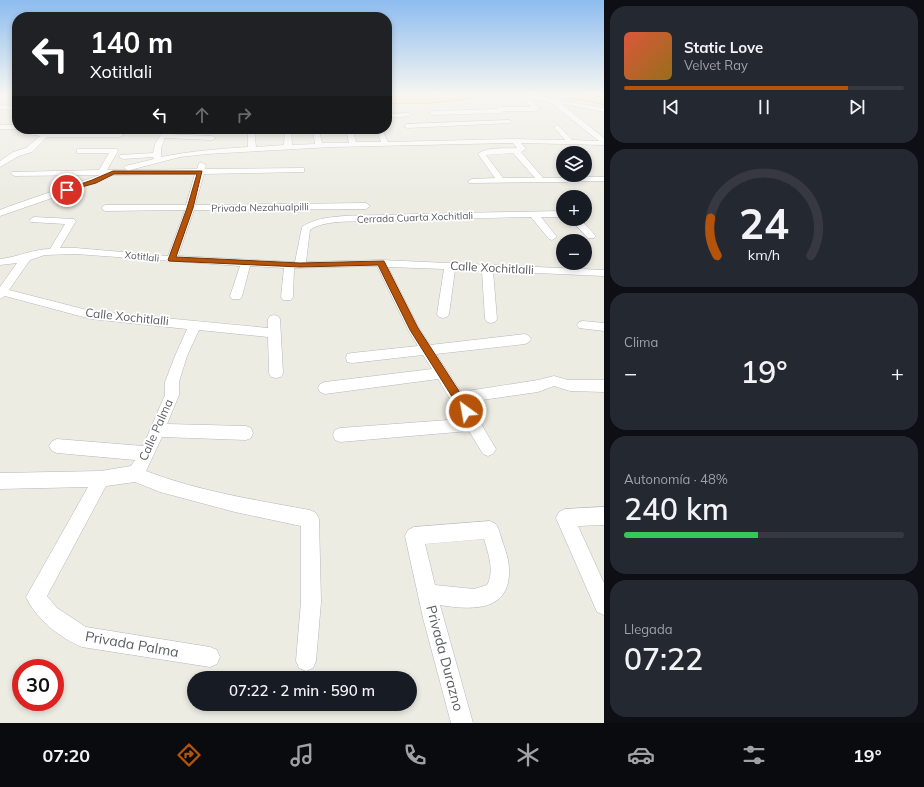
<!DOCTYPE html>
<html lang="es">
<meta charset="utf-8">
<style>
:root{--surface:#171b24;--page:#242831;--text:#f1f3f6;--muted:#9ea1a6;--line:#363941;--accent:#b45309}
body{margin:0;font-family:Mulish,sans-serif;background:var(--page);color:var(--text);height:100vh;display:flex;flex-direction:column;font-size:15px;white-space:nowrap}
*{box-sizing:border-box;margin:0}
p{font-size:13px;color:var(--muted)}
.icon{flex:none;width:22px;height:22px;fill:none;stroke:currentColor;stroke-width:2;stroke-linecap:round;stroke-linejoin:round}
.map{position:relative;flex:1;overflow:hidden}
.side{display:flex;flex-direction:column;gap:6px;padding:6px;background:#0d0f14;width:320px}
.side>*{flex:none}
.banner{position:absolute;left:12px;top:12px;width:380px;height:122px;border-radius:16px;box-shadow:0 2px 6px #0003;background:#202124;color:#fff;overflow:hidden}
.fabs{position:absolute;left:556px;top:146px;display:grid;gap:8px}
.fabs a{display:grid;place-items:center;width:36px;height:36px;border-radius:50%;background:var(--surface);box-shadow:0 2px 6px #0003;font-size:20px}
.speed{position:absolute;left:12px;top:659px;display:flex;gap:8px;font-size:20px;font-weight:700;text-align:center}
.speed>*{display:grid;place-content:center;width:52px;height:52px;border-radius:50%;background:var(--surface);box-shadow:0 2px 6px #0003;line-height:1}
.speed .limit{border:6px solid #d22;background:#fff;color:#111}
.pin{position:absolute;display:grid;place-items:center;width:34px;height:34px;color:#fff;margin:-17px;border:2px solid #fff;border-radius:50%;box-shadow:0 1px 4px #0007}
.me{position:absolute;width:44px;margin:-22px;rotate:328deg;stroke-linejoin:round;filter:drop-shadow(0 0 3px #0008)}
.turn{display:flex;align-items:center;gap:14px;height:84px;padding:0 12px;font-size:18px}
.turn .icon{width:52px;height:52px;stroke-width:2.5}
.turn b{display:block;font-size:28px;line-height:34px}
.lanes{display:flex;align-items:center;height:38px;padding:0 12px;background:#0003;justify-content:center;gap:20px;direction:ltr}
.lanes .off{opacity:.35}
.big{font-size:30px;font-weight:600;line-height:1.1}
.side .widget{flex:1;display:flex;flex-direction:column;justify-content:center;gap:6px;min-width:0;padding:0 14px;border-radius:16px;background:var(--page)}
.side .dial{align-items:center;gap:0}
.dial svg{height:104px;overflow:visible;fill:none;stroke:var(--line);stroke-width:7;stroke-linecap:round;text-anchor:middle}
.dial text{fill:var(--text);stroke:none}
.song{display:flex;align-items:center;gap:12px}
.cover{width:48px;height:48px;border-radius:6px;background:linear-gradient(135deg,hsl(10 70% 55%),hsl(40 70% 35%))}
.played{height:4px;border-radius:2px;background:linear-gradient(90deg,var(--accent) 80%,var(--line) 80%)}
.keys{display:flex;justify-content:space-around;direction:ltr}
.heat{display:flex;justify-content:space-between;align-items:center;font-size:22px;direction:ltr}
.charge{height:6px;border-radius:3px;background:linear-gradient(90deg,#34c759 48%,var(--line) 0)}
.trip{position:absolute;left:187px;top:671px;width:230px;height:40px;border-radius:20px;background:var(--surface);box-shadow:0 2px 6px #0003;font-weight:600;line-height:40px;text-align:center}
.dock{display:flex;height:64px;justify-content:space-around;align-items:center;background:#090b0e;color:var(--muted)}
.dock .icon{width:28px;height:28px}
.dock .selected{color:var(--accent)}
.dock b{font-size:18px;color:var(--text)}
main{display:flex;flex:1;min-height:0}
.map>svg:first-child{display:block}
.lines{fill:none;stroke-linecap:round;stroke-linejoin:round}
.street-casing{stroke:#b5b7bc;stroke-width:1}
.highway-casing{stroke:#e2bf0e;stroke-width:2}
.street{fill:#fff;fill-rule:evenodd}
.highway{fill:#f6ec91;fill-rule:evenodd}
.route{fill:#b45309;stroke:#753606}
.labels{text-anchor:middle;stroke-width:3.5;stroke-linejoin:round;paint-order:stroke}
.far-street-label{font-size:10px;fill:#5b5d63;stroke:#fff}
.street-label{font-size:12px;fill:#5b5d63;stroke:#fff}
.near-street-label{font-size:14px;fill:#5b5d63;stroke:#fff}
</style>
<main>
<div class="map">
<svg width="604" height="723" viewBox="0 0 604 723">
<rect width="100%" height="100%" fill="#edece3"/>
<g class="lines">
<g class="street-casing">
<g id="street">
<rect x="0" y="95" width="17" height="3"/>
<path d="M516,95H529L604,108V112L560,103L604,138V145L521,143L526,149L521,152L543,178H568L569,180L568,182H565L469,183L468,181L472,179L495,178L478,154C487,146 506,149 517,148L513,143L332,147L207,154L180,157L130,170L197,169L199,163H202L206,165L205,169L301,168H304V172L204,174L195,205L366,203L370,206L366,209L194,210L178,256L295,262L302,227C321,213 362,216 385,215C445,213 504,212 563,211V217H541L557,237L552,240L549,239L531,217C480,218 429,219 378,221C360,222 324,219 310,230L306,262L381,260L604,270V276L493,271L497,319L495,322L491,323L487,322L485,319L482,271L455,270L449,314L447,317L443,318L439,317L437,314L444,269L388,267L419,328L430,345L525,334L529,336L531,339L529,342L525,344L436,354L461,392L538,380L554,376L568,380H604V392L570,391L554,386L538,392L468,402L496,449L493,454L488,456L483,454L469,431L340,442L335,440L333,435L335,430L340,428L462,419L438,379L325,394L320,392L318,388L320,384L325,382L432,369L423,355L352,363L347,362L346,358L347,354L352,353L418,346L408,330L377,266L294,268L293,297L291,300H283L281,297L284,268L250,266L242,296L240,299H232L230,296L240,266L76,254L45,255L30,260L9,290L91,311L268,328V319L270,316L274,315L278,316L280,319L283,373L281,377L276,378L271,377L269,373L268,337L199,330L187,356L179,382V395L167,424L246,426L251,428L253,433L251,438L246,440L162,437L146,471C198,491 255,500 310,510L316,513L319,519L321,602L316,661L313,668L306,671L299,668L296,661L301,602V526L235,512L160,492L135,482L106,486L47,596L57,608L86,627L210,647L217,650L220,657L217,664L210,667L82,647C60,638 36,619 26,597L88,487L0,489V473L101,471L131,466L135,460L57,453L52,451L49,446L52,441L57,439L143,446L165,395V382L175,356L187,329L91,319L5,296L0,299V287L17,263L0,265V259C18,257 33,249 50,249L65,224L31,222L29,220L34,217L74,219L76,221L60,248H76L168,256L185,210L105,211L101,208L105,205H186L195,174L112,175L84,187L0,216V210L10,206L100,175L15,176L11,174L12,172L99,170L109,153H77V149H117L118,151L107,170H127L124,168L125,166L154,159L153,157L123,159L119,157L120,155L153,153L155,144L164,129H170L167,134L212,136L216,138L212,140L165,138L161,148V157C190,151 219,149 248,147V129H254L256,147L284,145L285,129H291L292,145L315,144L313,129H319L322,143H349L346,129H352L356,142H381L376,129H382L388,142L511,139L565,140L554,127L557,125L559,126L572,140L599,141L550,102L530,98L539,109L536,111H504L501,113L432,115L429,113L432,111L497,109L500,107H531L522,97ZM513,153L535,178H503L486,155Z"/>
<path d="M0,105L13,106L16,108L13,110L0,109Z"/>
<path d="M408,113L411,115L410,116L387,118V114Z"/>
<path d="M509,120L512,122L511,123L407,128L404,126L407,124Z"/>
<path d="M0,125H17V129L45,133H120L124,135L120,137H47L32,152L19,156L0,167V161L13,152L26,148L40,136L18,132L15,129H0Z"/>
<rect x="572" y="177" width="32" height="4"/>
<path d="M570,219H580L594,234L596,236L594,238H588Z"/>
<path d="M583,321L604,323V331L579,328L577,325L579,322Z"/>
<path d="M604,507V525L578,526L604,583V615L597,612L556,518L559,512L565,509Z"/>
<path d="M490,521L496,524L499,530C502,543 509,556 509,569C511,613 470,610 440,605L473,723H451L423,618L405,536L408,530L414,527ZM484,539C488,553 495,571 487,585L474,589L435,585L425,544Z"/>
</g>
</g>
<g class="highway-casing">
<g id="highway">
<path d="M447,95H476L471,98L428,103H387V97H428Z"/>
<path d="M568,95H587L604,98V104L569,97Z"/>
</g>
</g>
<use href="#street" class="street"/>
<use href="#highway" class="highway"/>
</g>
<linearGradient id="sky" x2="0" y2="1"><stop stop-color="#8dbcef"/><stop offset="0.48" stop-color="#f7f6f2"/><stop offset="1" stop-color="#f7f6f2" stop-opacity="0"/></linearGradient>
<rect width="604" height="196" fill="url(#sky)"/>
<path class="route" d="M113,171H202L193,208L176,257L300,263L384,261L418,328L470,408L472,411L470,414L466,415L463,414L410,330L378,265L300,267L169,261L168,260L187,208L197,174H114L96,183L67,191L64,190L92,180Z"/>
<g class="labels">
<g class="far-street-label">
<text transform="translate(260 207) rotate(-1)" y="4">Privada Nezahualpilli</text>
<text transform="translate(415 217) rotate(-2)" y="4">Cerrada Cuarta Xochitlali</text>
<text transform="translate(142 256) rotate(6)" y="4">Xotitlali</text>
</g>
<g class="street-label">
<text transform="translate(492 268) rotate(3)" y="4">Calle Xochitlalli</text>
<text transform="translate(127 317) rotate(6)" y="4">Calle Xochitlalli</text>
<text transform="translate(156 430) rotate(-66)" y="4">Calle Palma</text>
</g>
<g class="near-street-label">
<text transform="translate(132 644) rotate(10)" y="5">Privada Palma</text>
<text transform="translate(445 658) rotate(75)" y="5">Privada Durazno</text>
</g>
</g>
</svg>
<div class="fabs">
<a><svg class="icon" aria-label="layers" viewBox="0 0 24 24"><path d="M12 4l9 5-9 5-9-5zM3 14l9 5 9-5"/></svg></a>
<a>+</a>
<a>−</a>
</div>
<div class="speed"><div class="limit">30</div></div>
<div class="pin" style="left:67px;top:190px;background:#d93025"><svg class="icon" aria-label="arrive" viewBox="0 0 24 24"><path d="M6 21V4h12l-3 4 3 4H6"/></svg></div>
<svg class="me" style="left:466px;top:411px" viewBox="-20 -20 40 40"><circle r="17" fill="#b45309" stroke="#fff" stroke-width="3"/><path d="M0-11L8 9 0 5-8 9z" fill="#fff"/></svg>
<div class="trip">07:22 · 2 min · 590 m</div>
<div class="banner">
<div class="turn"><svg class="icon" aria-label="left" viewBox="0 0 24 24"><path d="M17 20v-9H6M10 6l-5 5 5 5"/></svg><div><b>140 m</b>Xotitlali</div></div>
<div class="lanes"><svg class="icon" aria-label="left" viewBox="0 0 24 24"><path d="M17 20v-9H6M10 6l-5 5 5 5"/></svg><svg class="icon off" aria-label="ahead" viewBox="0 0 24 24"><path d="M12 20V5M6 11l6-6 6 6"/></svg><svg class="icon off" aria-label="right" viewBox="0 0 24 24"><path d="M7 20v-9h11M14 6l5 5-5 5"/></svg></div>
</div>
</div>
<section class="side">
<div class="widget">
<div class="song"><i class="cover"></i><div><b>Static Love</b><p>Velvet Ray</p></div></div>
<div class="played"></div>
<div class="keys"><svg class="icon" aria-label="previous" viewBox="0 0 24 24"><path d="M18 5L8 12l10 7zM5 5v14"/></svg><svg class="icon" aria-label="pause" viewBox="0 0 24 24"><path d="M8 5v14M16 5v14"/></svg><svg class="icon" aria-label="next" viewBox="0 0 24 24"><path d="M6 5l10 7-10 7zM19 5v14"/></svg></div>
</div>
<div class="widget dial"><svg viewBox="0 0 100 80">
<path d="M14 69A42 42 0 1 1 86 69"/>
<path d="M14 69A42 42 0 0 1 9 40" stroke="#b45309"/>
<text x="50" y="56" font-size="32" font-weight="700">24</text>
<text x="50" y="72" font-size="11">km/h</text>
</svg></div>
<div class="widget"><p>Clima</p>
<div class="heat"><a>−</a><b class="big">19°</b><a>+</a></div>
</div>
<div class="widget"><p>Autonomía · 48%</p><b class="big">240 km</b><div class="charge"></div></div>
<div class="widget"><p>Llegada</p><b class="big">07:22</b></div>
</section>
</main>
<nav class="dock">
<b>07:20</b>
<svg class="icon selected" aria-label="directions" viewBox="0 0 24 24"><path d="M12 3l9 9-9 9-9-9zM9 14v-3h6M13 9l2 2-2 2"/></svg>
<svg class="icon" aria-label="music" viewBox="0 0 24 24"><path d="M9 18V5l10-2v13"/><circle cx="6" cy="18" r="3"/><circle cx="16" cy="16" r="3"/></svg>
<svg class="icon" aria-label="phone" viewBox="0 0 24 24"><path d="M5 4h4l2 5-3 2q2 4 5 5l2-3 5 2v4C11 20 4 13 5 4z"/></svg>
<svg class="icon" aria-label="climate" viewBox="0 0 24 24"><path d="M12 3v18M4 7l16 10M4 17L20 7"/></svg>
<svg class="icon" aria-label="car" viewBox="0 0 24 24"><path d="M5 17H2v-5l4-1 3-4h7l3 4 3 1v5h-3M9 17h6M6 11h13"/><circle cx="7" cy="17" r="2"/><circle cx="17" cy="17" r="2"/></svg>
<svg class="icon" aria-label="filters" viewBox="0 0 24 24"><path d="M4 7h16M4 17h16"/><circle cx="9" cy="7" r="2"/><circle cx="15" cy="17" r="2"/></svg>
<b>19°</b>
</nav>
